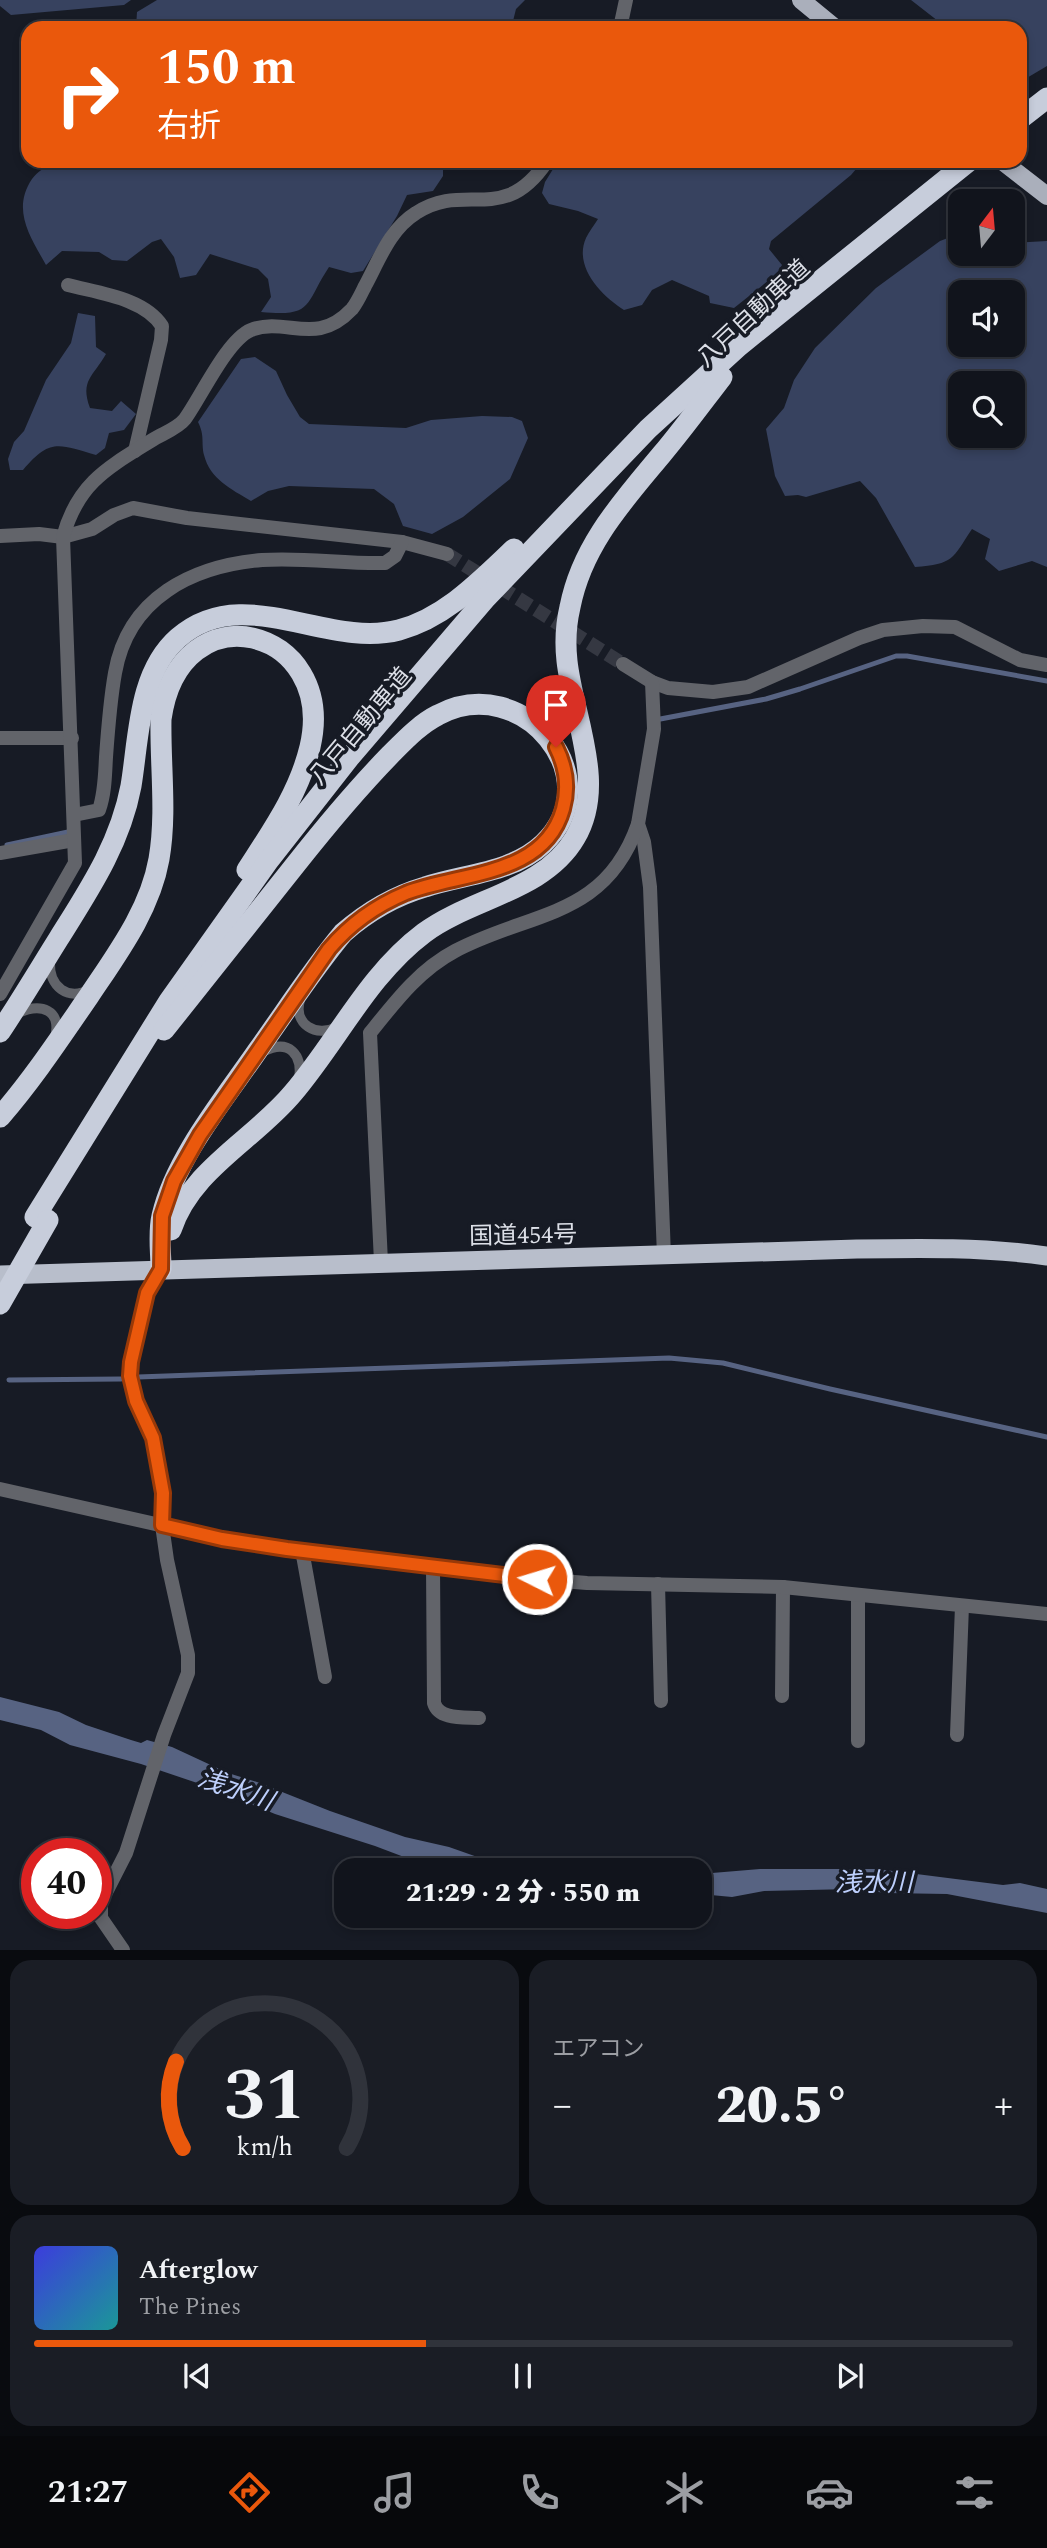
<!DOCTYPE html>
<html lang="ja">
<meta charset="utf-8">
<style>
:root{--surface:#11141c;--page:#1a1d25;--text:#f1f3f6;--muted:#9c9ea3;--line:#30333b;--accent:#ea580c}
body{margin:0;font-family:Spectral,"Noto Sans JP",serif;background:var(--page);color:var(--text);height:100vh;display:flex;flex-direction:column;font-size:26px;white-space:nowrap}
*{box-sizing:border-box;margin:0}
p{font-size:23px;color:var(--muted)}
.icon{flex:none;width:38px;height:38px;fill:none;stroke:currentColor;stroke-width:2;stroke-linecap:round;stroke-linejoin:round}
.map{position:relative;height:1950px;overflow:hidden}
.details{display:flex;flex-direction:column;gap:10px;padding:10px;background:#090b0f;flex:1}
.details>*{flex:none}
.top-card{position:absolute;left:21px;top:21px;width:1006px;height:147px;border-radius:21px;box-shadow:0 4px 10px #0003,0 0 0 2px var(--line);background:#ea580c;color:#fff;overflow:hidden}
.needle{width:46px;rotate:16deg}
.fabs{position:absolute;left:948px;top:189px;display:grid;gap:14px}
.fabs a{display:grid;place-items:center;width:77px;height:77px;border-radius:14px;background:var(--surface);box-shadow:0 4px 10px #0003,0 0 0 2px var(--line);font-size:35px}
.speed{position:absolute;left:21px;top:1838px;display:flex;gap:14px;font-size:35px;font-weight:700;text-align:center}
.speed>*{display:grid;place-content:center;width:91px;height:91px;border-radius:50%;background:var(--surface);box-shadow:0 4px 10px #0003,0 0 0 2px var(--line);line-height:1}
.speed .limit{border:10px solid #d22;background:#fff;color:#111}
.pin{position:absolute;display:grid;place-items:center;width:60px;height:60px;color:#fff;margin:-72px -30px;border-radius:50% 50% 50% 0;rotate:-45deg;box-shadow:0 0 7px #0007}
.pin .icon{rotate:45deg}
.me{position:absolute;width:77px;margin:-38px;rotate:275deg;stroke-linejoin:round;filter:drop-shadow(0 0 5px #0008)}
.turn{display:flex;align-items:center;gap:24px;height:147px;padding:0 21px;font-size:32px}
.turn .icon{width:91px;height:91px;stroke-width:2.5}
.turn b{display:block;font-size:49px;line-height:60px}
.big{font-size:52px;font-weight:800;line-height:1.1}
.details .card{flex:1;display:flex;flex-direction:column;justify-content:center;gap:10px;min-width:0;padding:0 24px;border-radius:21px;background:var(--page)}
.details .dial{align-items:center;gap:0}
.dial svg{height:182px;overflow:visible;fill:none;stroke:var(--line);stroke-width:7;stroke-linecap:round;text-anchor:middle}
.dial text{fill:var(--text);stroke:none}
.song{display:flex;align-items:center;gap:21px}
.cover{width:84px;height:84px;border-radius:10px;background:linear-gradient(135deg,hsl(240 70% 55%),hsl(180 70% 35%))}
.played{height:7px;border-radius:4px;background:linear-gradient(90deg,var(--accent) 40%,var(--line) 40%)}
.keys{display:flex;justify-content:space-around;direction:ltr}
.heat{display:flex;justify-content:space-between;align-items:center;font-size:38px;direction:ltr}
.details .tiles{flex:1;display:grid;gap:10px;grid-template-columns:1fr 1fr}
.card:last-child{grid-column:span 2}
.trip{position:absolute;left:334px;top:1858px;width:378px;height:70px;border-radius:21px;background:var(--surface);box-shadow:0 4px 10px #0003,0 0 0 2px var(--line);font-weight:800;line-height:70px;text-align:center}
.tabs{display:flex;height:112px;justify-content:space-around;align-items:center;background:#07080b;color:var(--muted)}
.tabs .icon{width:49px;height:49px}
.tabs .selected{color:var(--accent)}
.tabs b{font-size:32px;color:var(--text)}
.map>svg:first-child{display:block}
.forest{fill:#37425f;fill-rule:evenodd}
.water{fill:#576382}
.lines{fill:none;stroke-linecap:round;stroke-linejoin:round}
.stream{stroke:#576382;stroke-width:5}
.minor-tunnel{stroke:#353842;stroke-width:14;stroke-dasharray:14 7;stroke-linecap:butt}
.service{stroke:#62646a;stroke-width:10}
.minor{stroke:#62646a;stroke-width:14}
.tertiary{stroke:#62646a;stroke-width:14}
.primary{stroke:#aaafbb;stroke-width:18}
.trunk{stroke:#b8becb;stroke-width:19}
.motorway{stroke:#c7cddb;stroke-width:21}
.motorway-bridge{stroke:#c7cddb;stroke-width:21}
.route-casing{stroke:#983908;stroke-width:18}
.route{stroke:#ea580c;stroke-width:12}
.labels{text-anchor:middle;stroke-width:7;stroke-linejoin:round;paint-order:stroke}
.street-label{font-size:24px;fill:#dcdfe7;stroke:#171b25}
.water-label{font-size:26px;font-style:italic;fill:#bdcffc;stroke:#171b25}
</style>
<div class="map">
<svg width="1047" height="1950" viewBox="0 0 1047 1950">
<rect width="100%" height="100%" fill="#171b25"/>
<g class="forest">
<path d="M0,0H131L124,5L11,15L0,6Z"/>
<path d="M157,0H525L516,9L512,25L514,28H136L137,12Z"/>
<path d="M911,0H1047V66L1020,82V28H947Z"/>
<path d="M52,161H443V176L433,191L407,195L397,216L363,271L351,273L329,267C304,305 314,317 261,312L271,297L268,279L258,269L210,254L196,275L180,278L174,257L161,239L152,242L127,261L112,260L99,252L62,251L46,265C31,238 11,210 32,179C37,172 46,167 52,161Z"/>
<path d="M558,161H863L851,175L771,241L769,249L782,265L777,274L734,308L710,303L709,296L672,280L652,290L642,305L624,310C602,296 573,267 586,238C589,232 594,225 598,219L578,211L549,204L542,193L545,182Z"/>
<path d="M961,233V254H1013V243L1047,241V567L1032,561L999,571L985,559L990,539L972,529C952,559 954,564 915,567L876,498L860,481L806,497L798,495L785,496L775,476L766,429L784,408L794,380L815,348L876,288L940,241ZM961,292H1013V345H961ZM961,383H1013V436H961Z"/>
<path d="M78,313L95,316L96,347L106,354C93,377 80,380 90,408L112,411L121,401L136,414L124,430L109,433L105,448L96,455C58,444 50,438 23,470H10L8,459L14,442L24,431L46,380L71,343Z"/>
<path d="M255,357L276,371L287,395L300,417L309,424L406,428L431,420L482,416L512,417L522,421L528,438L510,479L463,517L432,534L403,526L394,504L374,489L289,486L268,491L251,501C231,489 210,479 204,455C201,442 205,436 198,422L241,359Z"/>
</g>
<g class="water">
<path d="M0,1697L59,1712L86,1725L131,1740L141,1743L147,1740L172,1747L228,1773L257,1782L330,1811L405,1837L449,1847L517,1871H441L375,1846L275,1814L212,1788L141,1764L70,1745L41,1730L0,1720Z"/>
<path d="M760,1869H877L1003,1885L1020,1883L1047,1889V1913L947,1894L887,1893L852,1889L764,1891L732,1897L700,1894V1874Z"/>
</g>
<g class="lines">
<g class="stream">
<path d="M655,720L766,699L800,689L896,656H907L1047,681"/>
<path d="M7,845L68,832"/>
<path d="M138,1377L669,1358L723,1363L830,1389L1047,1437"/>
<path d="M9,1380L121,1379"/>
</g>
<path class="minor-tunnel" d="M447,554L623,664"/>
<g class="service">
<path d="M50,963C49,986 68,1002 90,989"/>
<path d="M300,1000C293,1024 316,1038 337,1027"/>
<path d="M18,1013C41,1003 62,1009 55,1038"/>
<path d="M264,1051C289,1039 303,1054 299,1080"/>
</g>
<g class="minor">
<path d="M620,28L626,0"/>
<path d="M68,285C98,293 144,298 162,326L161,340L135,451"/>
<path d="M0,536L39,534L63,537L92,529L114,515L133,508L187,518L402,542L447,554"/>
<path d="M623,664L652,682L668,688L713,692L748,687L859,638L883,630L923,626L955,627L1020,660L1047,665"/>
<path d="M652,682L654,729L638,824L644,842L650,887L664,1256"/>
<path d="M0,738H72"/>
<path d="M74,815L99,810C105,793 105,774 106,757C108,729 110,701 115,673C128,598 192,566 262,560C303,557 344,564 385,563L395,556L402,542"/>
<path d="M0,853L74,840"/>
<path d="M0,994L75,863L63,537C78,482 109,467 154,439C164,433 178,428 185,419C201,397 227,340 251,330C287,316 315,348 352,309C357,303 361,294 365,286C379,260 390,229 416,213C466,180 503,227 547,161"/>
<path d="M381,1262L370,1033C395,1002 419,970 455,951C530,911 605,919 638,824"/>
<path d="M302,1550L325,1677"/>
<path d="M433,1567L434,1703C439,1720 464,1717 479,1718"/>
<path d="M658,1584L661,1701"/>
<path d="M858,1595V1741"/>
<path d="M782,1696L783,1587"/>
<path d="M957,1735L962,1606"/>
<path d="M123,1950L101,1918V1902L126,1853L164,1735L188,1673V1655L167,1560L162,1525L163,1493L153,1438L136,1401L130,1376L131,1362L147,1293L161,1269"/>
</g>
<path class="tertiary" d="M0,1489L222,1539L512,1577L587,1583L783,1587L1047,1614"/>
<g class="primary">
<path d="M801,0L835,28"/>
<path d="M1002,161L1047,196"/>
</g>
<path class="trunk" d="M0,1275L857,1249C921,1248 984,1247 1047,1256"/>
<g class="motorway">
<path d="M1020,119L1047,98"/>
<path d="M0,1032C20,1002 39,970 59,938C89,890 120,844 131,786C139,738 138,673 178,638C243,581 326,649 399,630C445,618 480,581 514,549"/>
<path d="M0,1117C33,1079 60,1038 89,996C117,954 150,910 159,859C167,813 160,765 161,719C180,586 338,627 310,747C299,793 272,831 247,870"/>
<path d="M35,1217L169,1001L269,860L349,758L486,598L648,429L739,346L969,161"/>
<path d="M171,1230C191,1169 254,1140 293,1093C338,1040 368,975 424,933C471,898 544,891 575,838C607,784 573,717 567,661C565,643 566,624 570,607C582,545 623,501 662,454C683,429 702,403 722,377"/>
<path d="M161,1269C161,1252 158,1233 162,1216C175,1158 225,1098 258,1050C286,1011 312,970 343,933C367,912 394,896 425,887C464,874 512,873 543,844C612,779 523,670 438,715C420,724 405,740 390,755C356,790 326,826 296,864C252,919 208,975 164,1030"/>
</g>
<path class="motorway-bridge" d="M0,1304L48,1220"/>
</g>
<g class="lines">
<g class="route-casing">
<path id="route" d="M537,1579L287,1549L222,1539L162,1525L163,1493L153,1438L136,1401L130,1376L131,1362L147,1293L161,1269L162,1216L174,1181L200,1135L329,949C350,924 375,906 406,893C460,872 544,877 563,809C569,788 566,767 556,747"/>
</g>
<use href="#route" class="route"/>
</g>
<g class="labels">
<g class="street-label">
<text transform="translate(753 313) rotate(-43)" y="8">八戸自動車道</text>
<text transform="translate(360 726) rotate(-50)" y="8">八戸自動車道</text>
<text transform="translate(523 1235) rotate(-1)" y="8">国道454号</text>
</g>
<g class="water-label">
<text transform="translate(236 1789) rotate(19)" y="9">浅水川</text>
<text x="874" y="1891">浅水川</text>
</g>
</g>
</svg>
<div class="fabs">
<a><svg class="needle" viewBox="-14 -14 28 28"><path d="M0-13l5 13h-10z" fill="#e53935"/><path d="M0 13l5-13h-10z" fill="#9c9ea3"/></svg></a>
<a><svg class="icon" aria-label="sound" viewBox="0 0 24 24"><path d="M4 9h4l5-4v14l-5-4H4zM17 9q2 3 0 6"/></svg></a>
<a><svg class="icon" aria-label="search" viewBox="0 0 24 24"><circle cx="10" cy="10" r="6"/><path d="M15 15l6 6"/></svg></a>
</div>
<div class="speed"><div class="limit">40</div></div>
<div class="pin" style="left:556px;top:747px;background:#d93025"><svg class="icon" aria-label="arrive" viewBox="0 0 24 24"><path d="M6 21V4h12l-3 4 3 4H6"/></svg></div>
<svg class="me" style="left:537px;top:1579px" viewBox="-20 -20 40 40"><circle r="17" fill="#ea580c" stroke="#fff" stroke-width="3"/><path d="M0-11L8 9 0 5-8 9z" fill="#fff"/></svg>
<div class="trip">21:29 · 2 分 · 550 m</div>
<div class="top-card">
<div class="turn"><svg class="icon" aria-label="right" viewBox="0 0 24 24"><path d="M7 20v-9h11M14 6l5 5-5 5"/></svg><div><b>150 m</b>右折</div></div>
</div>
</div>
<section class="details">
<div class="tiles">
<div class="card dial"><svg viewBox="0 0 100 80">
<path d="M14 69A42 42 0 1 1 86 69"/>
<path d="M14 69A42 42 0 0 1 11 31" stroke="#ea580c"/>
<text x="50" y="56" font-size="32" font-weight="700">31</text>
<text x="50" y="72" font-size="11">km/h</text>
</svg></div>
<div class="card"><p>エアコン</p>
<div class="heat"><a>−</a><b class="big">20.5°</b><a>+</a></div>
</div>
<div class="card">
<div class="song"><i class="cover"></i><div><b>Afterglow</b><p>The Pines</p></div></div>
<div class="played"></div>
<div class="keys"><svg class="icon" aria-label="previous" viewBox="0 0 24 24"><path d="M18 5L8 12l10 7zM5 5v14"/></svg><svg class="icon" aria-label="pause" viewBox="0 0 24 24"><path d="M8 5v14M16 5v14"/></svg><svg class="icon" aria-label="next" viewBox="0 0 24 24"><path d="M6 5l10 7-10 7zM19 5v14"/></svg></div>
</div>
</div>
</section>
<nav class="tabs">
<b>21:27</b>
<svg class="icon selected" aria-label="directions" viewBox="0 0 24 24"><path d="M12 3l9 9-9 9-9-9zM9 14v-3h6M13 9l2 2-2 2"/></svg>
<svg class="icon" aria-label="music" viewBox="0 0 24 24"><path d="M9 18V5l10-2v13"/><circle cx="6" cy="18" r="3"/><circle cx="16" cy="16" r="3"/></svg>
<svg class="icon" aria-label="phone" viewBox="0 0 24 24"><path d="M5 4h4l2 5-3 2q2 4 5 5l2-3 5 2v4C11 20 4 13 5 4z"/></svg>
<svg class="icon" aria-label="climate" viewBox="0 0 24 24"><path d="M12 3v18M4 7l16 10M4 17L20 7"/></svg>
<svg class="icon" aria-label="car" viewBox="0 0 24 24"><path d="M5 17H2v-5l4-1 3-4h7l3 4 3 1v5h-3M9 17h6M6 11h13"/><circle cx="7" cy="17" r="2"/><circle cx="17" cy="17" r="2"/></svg>
<svg class="icon" aria-label="filters" viewBox="0 0 24 24"><path d="M4 7h16M4 17h16"/><circle cx="9" cy="7" r="2"/><circle cx="15" cy="17" r="2"/></svg>
</nav>
